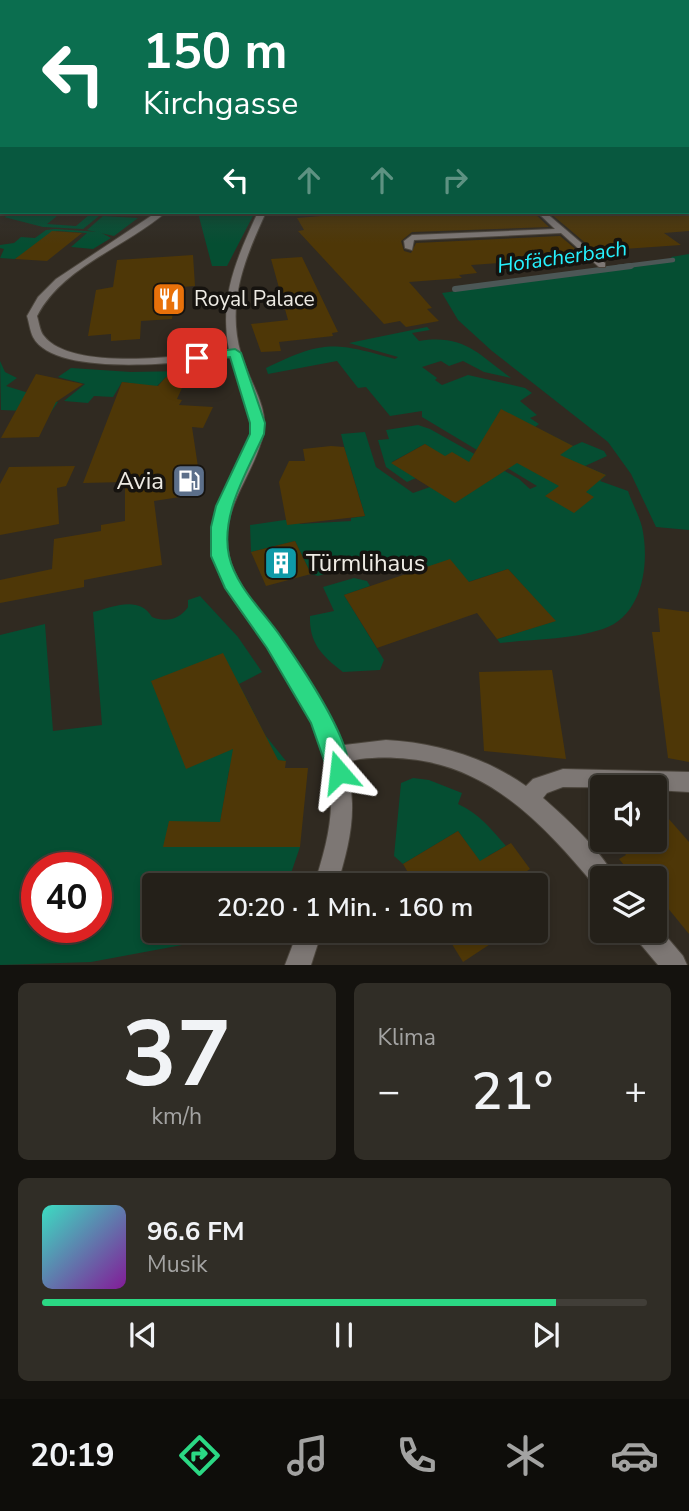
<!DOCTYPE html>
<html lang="de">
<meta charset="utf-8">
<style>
:root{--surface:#242019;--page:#302d26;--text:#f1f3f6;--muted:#a3a3a2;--line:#413e38;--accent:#2bd884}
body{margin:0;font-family:"Nunito Sans",sans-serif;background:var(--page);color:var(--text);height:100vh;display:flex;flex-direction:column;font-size:26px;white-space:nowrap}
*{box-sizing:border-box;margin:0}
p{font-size:23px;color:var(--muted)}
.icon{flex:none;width:38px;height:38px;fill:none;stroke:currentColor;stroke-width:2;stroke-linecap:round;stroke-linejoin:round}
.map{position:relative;height:965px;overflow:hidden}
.details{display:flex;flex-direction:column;gap:18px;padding:18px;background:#14120e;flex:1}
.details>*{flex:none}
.guide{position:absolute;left:0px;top:0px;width:690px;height:214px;box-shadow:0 4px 10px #0003,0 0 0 2px var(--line);background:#0b6e4f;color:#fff;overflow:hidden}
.tools{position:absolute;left:590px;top:775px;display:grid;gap:14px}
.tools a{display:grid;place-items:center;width:77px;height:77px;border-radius:7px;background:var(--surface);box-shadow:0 4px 10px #0003,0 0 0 2px var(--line);font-size:35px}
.speed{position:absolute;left:21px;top:852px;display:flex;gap:14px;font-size:35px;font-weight:700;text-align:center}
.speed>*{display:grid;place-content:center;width:91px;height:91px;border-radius:50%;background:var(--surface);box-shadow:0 4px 10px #0003,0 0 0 2px var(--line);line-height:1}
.speed .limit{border:10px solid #d22;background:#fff;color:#111}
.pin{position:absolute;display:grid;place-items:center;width:60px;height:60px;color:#fff;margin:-30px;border-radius:14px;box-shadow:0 4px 10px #0006}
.me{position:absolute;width:77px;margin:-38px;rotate:343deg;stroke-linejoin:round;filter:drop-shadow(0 0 5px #0008)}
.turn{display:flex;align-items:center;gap:24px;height:147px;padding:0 28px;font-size:32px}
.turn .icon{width:91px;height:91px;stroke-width:2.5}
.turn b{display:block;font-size:49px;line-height:60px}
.lanes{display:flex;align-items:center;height:66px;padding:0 28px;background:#0003;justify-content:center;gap:35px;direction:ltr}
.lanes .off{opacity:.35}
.big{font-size:52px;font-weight:600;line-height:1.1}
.details .tile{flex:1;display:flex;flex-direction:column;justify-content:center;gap:10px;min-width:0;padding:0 24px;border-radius:10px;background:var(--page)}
.details .dial{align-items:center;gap:0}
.dial b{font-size:91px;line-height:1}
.song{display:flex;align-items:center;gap:21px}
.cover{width:84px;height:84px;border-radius:10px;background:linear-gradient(135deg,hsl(170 70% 55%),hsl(290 70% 35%))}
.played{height:7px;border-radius:4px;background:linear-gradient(90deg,var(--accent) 85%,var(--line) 85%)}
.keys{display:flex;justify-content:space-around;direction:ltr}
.heat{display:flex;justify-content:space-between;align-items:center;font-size:38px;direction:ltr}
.details .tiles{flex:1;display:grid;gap:18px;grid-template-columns:1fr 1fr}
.tile:last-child{grid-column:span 2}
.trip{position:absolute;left:142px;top:873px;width:406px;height:70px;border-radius:7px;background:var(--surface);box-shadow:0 4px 10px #0003,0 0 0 2px var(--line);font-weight:600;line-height:70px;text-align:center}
.tabs{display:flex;height:112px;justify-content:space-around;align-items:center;background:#0e0d0a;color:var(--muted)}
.tabs .icon{width:49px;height:49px}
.tabs .current{color:var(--accent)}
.tabs b{font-size:32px;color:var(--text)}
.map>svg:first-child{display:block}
.green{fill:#054e32;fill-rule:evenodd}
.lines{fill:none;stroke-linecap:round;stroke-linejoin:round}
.stream-far1{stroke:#4c5756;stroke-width:4.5}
.stream{stroke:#4c5756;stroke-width:6}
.building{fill:#4e3707}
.minor-casing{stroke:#4b453c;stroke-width:2}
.tertiary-casing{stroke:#4b453c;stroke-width:2}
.secondary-casing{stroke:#4b453c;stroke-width:2}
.minor{fill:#7d7774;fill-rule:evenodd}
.tertiary{fill:#7d7774;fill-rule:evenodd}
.secondary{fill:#aba29e;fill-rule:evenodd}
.route{fill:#2bd884;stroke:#1c8c56;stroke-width:2}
.labels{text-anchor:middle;stroke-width:7;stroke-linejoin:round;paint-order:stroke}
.far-water-label{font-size:21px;font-style:italic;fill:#26f2ff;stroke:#16130f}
.far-poi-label{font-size:21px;fill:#eeebe4;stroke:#16130f;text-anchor:start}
.poi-label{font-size:24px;fill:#eeebe4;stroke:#16130f;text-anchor:end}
</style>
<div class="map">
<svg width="689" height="965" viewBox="0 0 689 965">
<rect width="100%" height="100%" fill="#302a21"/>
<g class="green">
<path d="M18,212H62L47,224L76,226L89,215L99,216L83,229L43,227L4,217Z"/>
<path d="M190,212H255L227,266H212L198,213Z"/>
<path d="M103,216L138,218L114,236L87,230Z"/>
<path d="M55,229L100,232L111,238L93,249L71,247L87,233L57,231L15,259L0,258L4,249L0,248V245L14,243L21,237L35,238L46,230Z"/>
<path d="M689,254V530L656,527L631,474L608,442L492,351L458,320L442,293L674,261L671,257Z"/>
<path d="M427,327L430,330L412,333L419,341C464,334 477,353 511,378L484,372L463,361L449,366L441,361L422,367L437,378L435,380L442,385L468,375L525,388L532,393L520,401L537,415L530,418L539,424L535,427L573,446L582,442L604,451L607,456L585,466L606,475L600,481L628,491C632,503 639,515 642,527C650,563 643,616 603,629C570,640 533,639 500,643L497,639L555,621L508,569L456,586L406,574L401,566L379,572L344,568L318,576L311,574L295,541L251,552L250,525L298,518L300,524L351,521V518L365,516L350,466L344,467L347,458L341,434L365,432L376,467L413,493L430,487L444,457L425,444L392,462L416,478L407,482L386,467L378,440L389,439L386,430L418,425L430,429L519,479L530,489L537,486L422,417V411L390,416L366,387L358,388L337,361L268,374L266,368C324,340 334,342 395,359L398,357L349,343Z"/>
<path d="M0,361L5,372L17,378L6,386L58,402L51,412L1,410Z"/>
<path d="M71,368L131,372L185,371L180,379L166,377L156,387L122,382L113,397L94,396L88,403L64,401L85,384L58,377Z"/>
<path d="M354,578L367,581L370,586L344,595L384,660L380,670L343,672C322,656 309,643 310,616L334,611L323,587Z"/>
<path d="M200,596L238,637L262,672L239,684L265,735L286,761L262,760L260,772L229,771L216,847H300L287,885L154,886V931H257L91,962L0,965V635L45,624L53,731L102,725L93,612C113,607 139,595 152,617C166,623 180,619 188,607V600ZM37,868H96V928H37Z"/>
<path d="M413,778L429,780L462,793L458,804C480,814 491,829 506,846L488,856L486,870L458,831L403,864L394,856L401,783Z"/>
</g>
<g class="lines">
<path class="stream-far1" d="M618,267L673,260"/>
<path class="stream" d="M455,289L631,266"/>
</g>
<g class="building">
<path d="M370,212H517L535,214L549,227L412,232L401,241L404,251L411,253L416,243L560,236L579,252L564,253L573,262L543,265L539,260L471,265L477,273L459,275L462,278L409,282L432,308L427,309L439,321L406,327L400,321L384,324L298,231L304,230L297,218Z"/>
<path d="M689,212V231L664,233L681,245L595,251L550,213Z"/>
<path d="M52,231L82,233L47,261L15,259Z"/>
<path d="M193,255L195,286L182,287V293H175L172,319L141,321L140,339L111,341V334L88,336L96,290L113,287L117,260Z"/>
<path d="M302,257L338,332L332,333L333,336L279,342L281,351L261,352L251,324L288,320L271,259Z"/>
<path d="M36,374L83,384L56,402L39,437L1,438Z"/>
<path d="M166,377L186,379L177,399L182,400L179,405L213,407L203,428L192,427L201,487L179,490L180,497L154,501L162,565L84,580V587L0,603V580L52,569L54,539L101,531V525L125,521V482L83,483L122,382L158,386Z"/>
<path d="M501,409L573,446L560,455L606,475L586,492L594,497L574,513L545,496L559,486L517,463L455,503L391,463L425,444L445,456L452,452L469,462Z"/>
<path d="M331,446L344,447L365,516L287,525L279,482L289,461H305L303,449Z"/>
<path d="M75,466L66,486L57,488L59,524L0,535V484L9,467Z"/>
<path d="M295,541L311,574L266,586L251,552Z"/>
<path d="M450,559L469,582L508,569L556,621L497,639L477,613L377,648L344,595Z"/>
<path d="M658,608L689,612V762L668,758L652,632H660Z"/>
<path d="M223,653L278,760L286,761L285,768H308L300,847H163L169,821L220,822L233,749L186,769L151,681Z"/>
<path d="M552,670L566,759L484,751L479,672Z"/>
<path d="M654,802L689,842V934L654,891V878H635L619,859L626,855L614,840H654Z"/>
<path d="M458,831L480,861L511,843L530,869L505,886H416L403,864Z"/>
<path d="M444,931H510L463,962Z"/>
</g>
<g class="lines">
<g class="minor-casing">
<g id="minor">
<path d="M537,212H545L605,263V267H599L561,233L414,240L412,250L405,248L404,241L412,235L555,229Z"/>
<path d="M386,740C437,743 485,757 526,786L533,779L563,769L689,772V792L654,790V788L563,787L547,793L543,798C562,814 607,856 614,878H602V889L595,886C545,826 491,767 409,759C393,757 376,757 360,759C349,761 340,765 329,761L326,755L329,749L336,746Z"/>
<path d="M654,922L683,956L687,965H658L637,940L634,931H654Z"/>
</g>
</g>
<g class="tertiary-casing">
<g id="tertiary">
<path d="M157,212H166C125,248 63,266 37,316C39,322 40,332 44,336C72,372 188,356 229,350C219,297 236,260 258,212H266C245,258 226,303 241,354C248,380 270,407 263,435C253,479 216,511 230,560C239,589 261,611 278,635C313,682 350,742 352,803C353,831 345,859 337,886H314C322,859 331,831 331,803C330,745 297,689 265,643C246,617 221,590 214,557C201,500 248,474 252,427C254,403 238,380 231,357C190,362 55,379 33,337C30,331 29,322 27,316L38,297L56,279Z"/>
<path d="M298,931H322L311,965H285Z"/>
</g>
</g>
<g class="secondary-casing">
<rect id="secondary" x="688" y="159" width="1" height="4"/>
</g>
<use href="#minor" class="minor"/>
<use href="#tertiary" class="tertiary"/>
<use href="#secondary" class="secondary"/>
</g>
<linearGradient id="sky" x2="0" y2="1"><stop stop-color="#1a1712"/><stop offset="0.45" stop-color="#484a4e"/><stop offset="1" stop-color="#484a4e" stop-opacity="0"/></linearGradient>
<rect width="689" height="244" fill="url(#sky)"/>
<path class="route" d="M235,349L241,353L265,423L264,434C248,470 220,514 229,556C236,587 264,612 281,637C299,663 361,751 347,780L339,783L331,780L311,723L267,648L225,588L211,556V527L216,506L250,434V423L230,357L197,361L190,358L197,354Z"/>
<defs>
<g id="restaurant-square" transform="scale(1.75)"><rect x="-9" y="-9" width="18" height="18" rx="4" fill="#e8710a" stroke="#16130f"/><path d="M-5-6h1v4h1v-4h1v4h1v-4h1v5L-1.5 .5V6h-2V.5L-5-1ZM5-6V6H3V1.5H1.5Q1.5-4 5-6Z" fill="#fff"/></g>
<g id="fuel-square" transform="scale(1.75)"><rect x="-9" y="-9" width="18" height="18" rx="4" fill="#5c6f8a" stroke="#16130f"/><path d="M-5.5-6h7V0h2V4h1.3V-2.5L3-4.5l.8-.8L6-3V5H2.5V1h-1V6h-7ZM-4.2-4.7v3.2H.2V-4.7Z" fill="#fff"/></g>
<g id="building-square" transform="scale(1.75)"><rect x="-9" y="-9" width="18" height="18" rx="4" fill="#0f9aa8" stroke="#16130f"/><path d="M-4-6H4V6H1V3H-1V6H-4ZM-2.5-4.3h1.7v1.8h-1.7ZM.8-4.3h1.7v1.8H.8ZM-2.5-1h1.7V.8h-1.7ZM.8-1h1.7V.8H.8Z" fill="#fff"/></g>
</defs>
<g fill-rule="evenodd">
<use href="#restaurant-square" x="169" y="299"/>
<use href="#fuel-square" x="189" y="481"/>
<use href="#building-square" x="281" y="563"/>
</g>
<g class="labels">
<g class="far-water-label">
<text transform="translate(562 257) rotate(-8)" y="7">Hofächerbach</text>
</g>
<g class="far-poi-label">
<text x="194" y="306">Royal Palace</text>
</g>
<g class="poi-label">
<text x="164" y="489">Avia</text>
<text x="306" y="571" text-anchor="start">Türmlihaus</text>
</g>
</g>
</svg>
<div class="tools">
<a><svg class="icon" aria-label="sound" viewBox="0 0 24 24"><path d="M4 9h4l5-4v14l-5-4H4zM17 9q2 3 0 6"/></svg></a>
<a><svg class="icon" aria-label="layers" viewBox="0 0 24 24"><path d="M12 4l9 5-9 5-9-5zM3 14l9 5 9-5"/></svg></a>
</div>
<div class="speed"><div class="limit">40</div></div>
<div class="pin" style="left:197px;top:358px;background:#d93025"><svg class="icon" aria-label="arrive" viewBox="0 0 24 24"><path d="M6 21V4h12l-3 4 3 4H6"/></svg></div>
<svg class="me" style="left:339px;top:772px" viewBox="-20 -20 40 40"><path d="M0-17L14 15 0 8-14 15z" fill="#2bd884" stroke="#fff" stroke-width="4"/></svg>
<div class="trip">20:20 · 1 Min. · 160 m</div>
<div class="guide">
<div class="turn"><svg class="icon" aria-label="left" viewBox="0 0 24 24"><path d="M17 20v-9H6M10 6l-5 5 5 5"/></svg><div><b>150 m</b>Kirchgasse</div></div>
<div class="lanes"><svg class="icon" aria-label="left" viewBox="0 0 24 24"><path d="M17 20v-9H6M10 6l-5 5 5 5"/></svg><svg class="icon off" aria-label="ahead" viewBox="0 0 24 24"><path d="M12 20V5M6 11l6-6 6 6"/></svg><svg class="icon off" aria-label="ahead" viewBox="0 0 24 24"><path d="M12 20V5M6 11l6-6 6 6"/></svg><svg class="icon off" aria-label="right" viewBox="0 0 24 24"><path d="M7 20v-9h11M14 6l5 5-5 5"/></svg></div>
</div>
</div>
<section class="details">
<div class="tiles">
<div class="tile dial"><b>37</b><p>km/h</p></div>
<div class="tile"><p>Klima</p>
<div class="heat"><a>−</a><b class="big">21°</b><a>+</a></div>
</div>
<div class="tile">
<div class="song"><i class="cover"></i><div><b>96.6 FM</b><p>Musik</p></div></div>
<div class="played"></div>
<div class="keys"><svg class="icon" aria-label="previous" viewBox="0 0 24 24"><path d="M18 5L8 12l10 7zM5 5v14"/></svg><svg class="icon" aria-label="pause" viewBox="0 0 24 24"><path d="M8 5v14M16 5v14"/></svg><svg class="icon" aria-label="next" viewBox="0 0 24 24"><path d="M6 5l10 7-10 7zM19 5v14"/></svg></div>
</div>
</div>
</section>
<nav class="tabs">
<b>20:19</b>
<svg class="icon current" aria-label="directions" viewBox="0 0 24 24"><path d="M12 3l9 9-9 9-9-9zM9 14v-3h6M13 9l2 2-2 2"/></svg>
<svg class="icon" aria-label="music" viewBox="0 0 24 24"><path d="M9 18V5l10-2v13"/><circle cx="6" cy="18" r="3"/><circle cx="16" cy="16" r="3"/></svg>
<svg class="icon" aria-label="phone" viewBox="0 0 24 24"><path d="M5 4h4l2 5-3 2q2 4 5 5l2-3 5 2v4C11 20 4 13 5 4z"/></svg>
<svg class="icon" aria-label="climate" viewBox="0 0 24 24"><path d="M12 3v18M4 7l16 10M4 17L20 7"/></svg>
<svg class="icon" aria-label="car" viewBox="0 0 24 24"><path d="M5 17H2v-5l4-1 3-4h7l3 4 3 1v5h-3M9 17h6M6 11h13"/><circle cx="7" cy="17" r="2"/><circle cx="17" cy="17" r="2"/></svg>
</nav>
